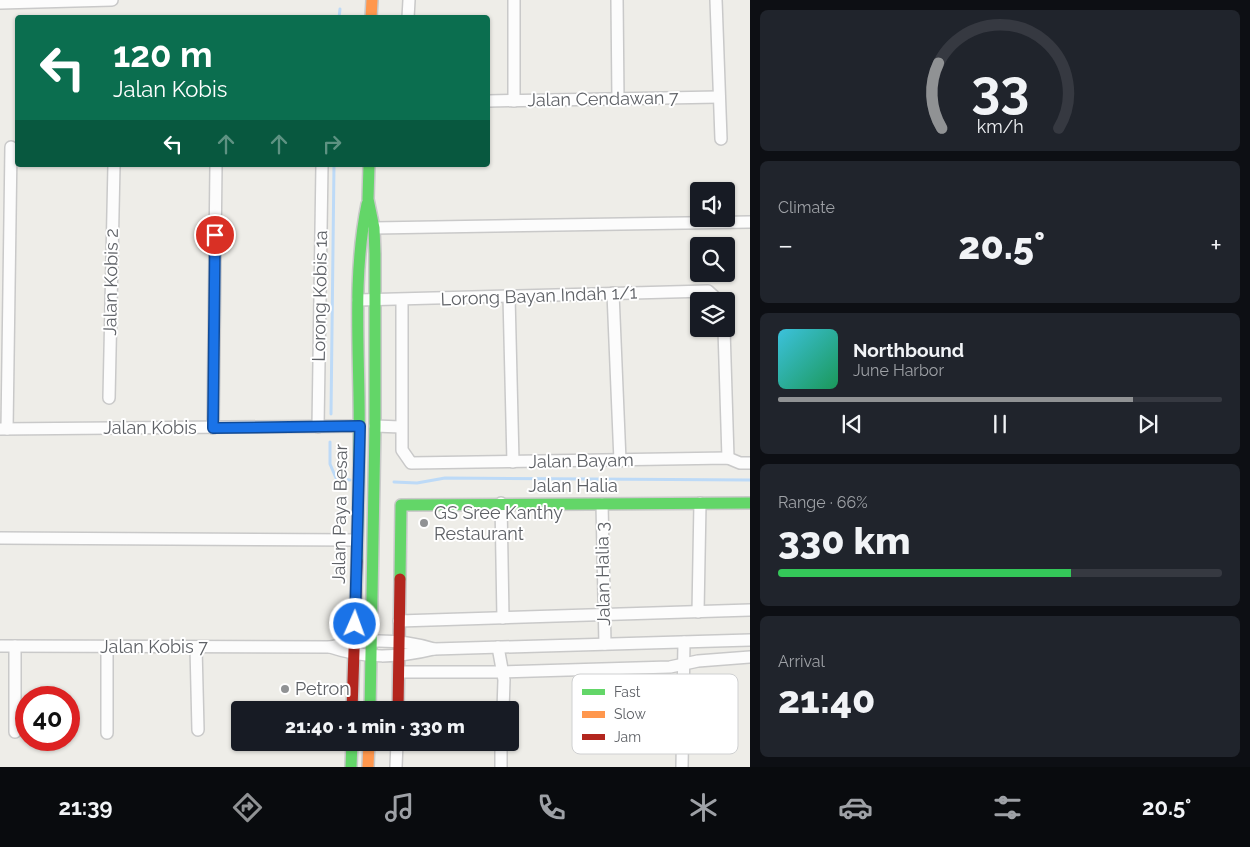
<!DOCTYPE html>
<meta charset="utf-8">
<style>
:root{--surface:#171b24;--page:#20242c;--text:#f1f3f6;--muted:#9ea1a6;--line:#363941;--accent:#909294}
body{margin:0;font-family:Raleway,sans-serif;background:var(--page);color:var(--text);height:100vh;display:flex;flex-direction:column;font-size:19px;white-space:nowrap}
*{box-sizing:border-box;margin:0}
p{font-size:16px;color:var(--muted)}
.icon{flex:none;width:28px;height:28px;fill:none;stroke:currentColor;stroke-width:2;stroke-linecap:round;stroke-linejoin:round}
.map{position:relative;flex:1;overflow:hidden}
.panel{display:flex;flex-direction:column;gap:10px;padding:10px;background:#0d0f14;width:500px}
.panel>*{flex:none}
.hud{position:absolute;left:15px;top:15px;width:475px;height:152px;border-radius:5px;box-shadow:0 1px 4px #0004;background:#0b6e4f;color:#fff;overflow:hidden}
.fabs{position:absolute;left:690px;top:182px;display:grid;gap:10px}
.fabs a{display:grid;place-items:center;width:45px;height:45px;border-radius:5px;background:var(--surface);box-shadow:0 1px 4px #0004;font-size:25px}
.speed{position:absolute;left:15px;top:686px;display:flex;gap:10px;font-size:25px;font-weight:700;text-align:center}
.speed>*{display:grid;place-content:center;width:65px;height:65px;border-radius:50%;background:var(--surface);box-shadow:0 1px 4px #0004;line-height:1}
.speed .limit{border:8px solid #d22;background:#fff;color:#111}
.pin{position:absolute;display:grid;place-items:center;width:42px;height:42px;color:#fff;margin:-21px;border:2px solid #fff;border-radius:50%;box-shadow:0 1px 5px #0007}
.me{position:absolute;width:55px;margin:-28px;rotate:2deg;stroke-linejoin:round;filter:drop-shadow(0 0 4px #0008)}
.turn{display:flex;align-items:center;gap:18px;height:105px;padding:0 15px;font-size:22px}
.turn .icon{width:65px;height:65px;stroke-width:2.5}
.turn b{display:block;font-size:35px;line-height:42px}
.lanes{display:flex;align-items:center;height:48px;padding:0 15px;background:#0003;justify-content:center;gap:25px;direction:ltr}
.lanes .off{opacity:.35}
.big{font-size:38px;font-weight:800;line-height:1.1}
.panel .widget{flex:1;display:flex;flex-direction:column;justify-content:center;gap:8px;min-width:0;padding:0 18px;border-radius:8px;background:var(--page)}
.panel .dial{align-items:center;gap:0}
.dial svg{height:130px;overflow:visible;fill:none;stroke:var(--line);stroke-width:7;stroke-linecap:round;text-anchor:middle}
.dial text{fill:var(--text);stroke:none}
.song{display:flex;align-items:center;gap:15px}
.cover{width:60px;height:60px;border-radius:8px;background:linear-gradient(135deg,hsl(190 70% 55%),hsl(150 70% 35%))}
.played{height:5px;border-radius:2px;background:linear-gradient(90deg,var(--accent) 80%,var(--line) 80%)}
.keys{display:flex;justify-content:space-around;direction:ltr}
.heat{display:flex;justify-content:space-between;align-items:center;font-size:28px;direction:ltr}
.charge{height:8px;border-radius:4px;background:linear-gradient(90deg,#34c759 66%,var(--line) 0)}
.trip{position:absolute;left:231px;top:701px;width:288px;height:50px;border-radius:5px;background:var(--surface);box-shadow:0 1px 4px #0004;font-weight:800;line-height:50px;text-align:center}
.menu{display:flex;height:80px;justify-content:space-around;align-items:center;background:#090b0e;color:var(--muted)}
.menu .icon{width:35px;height:35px}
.menu .active{color:var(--accent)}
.menu b{font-size:22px;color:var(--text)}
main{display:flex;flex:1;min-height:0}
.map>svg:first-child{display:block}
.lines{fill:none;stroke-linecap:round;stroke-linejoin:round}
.stream{stroke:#bddaf7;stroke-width:3}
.street-casing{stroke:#c9c9c9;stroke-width:14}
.fast-casing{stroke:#c9c9c9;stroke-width:14}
.slow-casing{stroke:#c9c9c9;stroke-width:14}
.jam-casing{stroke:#c9c9c9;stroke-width:14}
.street{stroke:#fcfcfc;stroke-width:11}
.fast{stroke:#63d668;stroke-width:11}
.slow{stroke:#ff974d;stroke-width:11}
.jam{stroke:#b3261e;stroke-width:11}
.route-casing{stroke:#114b97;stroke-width:12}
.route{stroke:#1a73e8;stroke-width:9}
.poi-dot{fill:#909294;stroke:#fff;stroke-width:2}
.labels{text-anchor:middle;stroke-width:4;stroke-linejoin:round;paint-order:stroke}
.street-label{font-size:18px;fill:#5e6166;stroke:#fff}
.poi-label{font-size:18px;fill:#5e6166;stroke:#fff;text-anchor:start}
.key{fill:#fff;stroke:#cfd0d1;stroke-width:1}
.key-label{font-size:14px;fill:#5e6166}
</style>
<main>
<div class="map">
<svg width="750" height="767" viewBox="0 0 750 767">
<rect width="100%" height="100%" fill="#eeede8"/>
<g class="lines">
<g class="stream">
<path d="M339,18L340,9"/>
<path d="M331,414L334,165"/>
<path d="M330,442V464L336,478L350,480"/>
<path d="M394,482L417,483L445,478L750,480"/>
</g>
<g class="street-casing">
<g id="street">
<path d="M514,0V101"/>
<path d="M617,0L618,99"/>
<path d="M716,0L721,139"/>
<path d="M0,3L112,0"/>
<path d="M408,18L409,0"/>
<path d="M488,101L719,97"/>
<path d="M374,228L750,222"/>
<path d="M613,293L620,461"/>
<path d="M509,296L513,462"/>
<path d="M358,300L708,291L719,301"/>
<path d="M402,300V450L411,463L728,458L740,463H750"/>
<path d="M724,329L728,458"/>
<path d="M109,398L114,165"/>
<path d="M375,426L401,427"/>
<path d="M318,427L322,165"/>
<path d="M213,428L216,165"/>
<path d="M0,429L359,426"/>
<path d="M7,429L11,147"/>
<path d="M501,503L503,618"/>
<path d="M602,504L605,644"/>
<path d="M0,538L357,540"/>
<path d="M698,612L700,503"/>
<path d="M399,621L750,610"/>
<path d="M0,646L330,647C364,639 400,639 434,649"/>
<path d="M107,647V733"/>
<path d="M196,647L198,730"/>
<path d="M330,647C365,659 397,658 434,649L750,640"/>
<path d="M498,647L504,680L503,710"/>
<path d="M399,672H501L670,667L698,661L750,657"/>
<path d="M15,732V646"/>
<path d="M396,767L397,742"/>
<path d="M501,767V742"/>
<path d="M682,767L684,642"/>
</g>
</g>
<g class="fast-casing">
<g id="fast">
<path d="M369,165L368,199L374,228L375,254V426L370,710"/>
<path d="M357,561C358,506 360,452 359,397C358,332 354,268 367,204"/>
<path d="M400,579L401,505L750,503"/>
<path d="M351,767L352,742"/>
</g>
</g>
<g class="slow-casing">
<g id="slow">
<path d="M371,18L372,0"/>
<path d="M368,767L369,742"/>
</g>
</g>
<g class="jam-casing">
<g id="jam">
<path d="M352,710L357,561"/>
<path d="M398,710L400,579"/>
</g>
</g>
<use href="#street" class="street"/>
<use href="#fast" class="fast"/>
<use href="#slow" class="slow"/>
<use href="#jam" class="jam"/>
</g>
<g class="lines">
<g class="route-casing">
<path id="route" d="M215,235L213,428L360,426L355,624"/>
</g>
<use href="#route" class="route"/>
</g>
<g class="poi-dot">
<circle cx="424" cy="523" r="5"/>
<circle cx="285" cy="689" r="5"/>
</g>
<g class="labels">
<g class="street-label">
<text transform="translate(603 99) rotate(-1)" y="6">Jalan Cendawan 7</text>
<text transform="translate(111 282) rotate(-89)" y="6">Jalan Kobis 2</text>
<text transform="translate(320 296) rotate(-89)" y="6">Lorong Kobis 1a</text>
<text transform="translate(539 296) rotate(-2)" y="6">Lorong Bayan Indah 1/1</text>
<text x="150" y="434">Jalan Kobis</text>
<text transform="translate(581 461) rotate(-1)" y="6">Jalan Bayam</text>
<text x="573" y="492">Jalan Halia</text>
<text transform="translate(340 514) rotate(-89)" y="6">Jalan Paya Besar</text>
<text transform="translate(603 574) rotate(-91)" y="6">Jalan Halia 3</text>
<text x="154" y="653">Jalan Kobis 7</text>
</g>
<g class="poi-label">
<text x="434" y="519">GS Sree Kanthy<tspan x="434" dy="21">Restaurant</tspan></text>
<text x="295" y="695">Petron</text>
</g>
</g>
<rect x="572" y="674" width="166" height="80" rx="8" class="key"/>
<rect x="582" y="689" width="23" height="6" fill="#63d668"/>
<rect x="582" y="711" width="23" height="7" fill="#ff974d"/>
<rect x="582" y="734" width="23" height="6" fill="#b3261e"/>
<g class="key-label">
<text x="614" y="697">Fast</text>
<text x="614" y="719">Slow</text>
<text x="614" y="742">Jam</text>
</g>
</svg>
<div class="fabs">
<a><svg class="icon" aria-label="sound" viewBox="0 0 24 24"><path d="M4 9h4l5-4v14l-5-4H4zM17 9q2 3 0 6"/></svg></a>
<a><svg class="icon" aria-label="search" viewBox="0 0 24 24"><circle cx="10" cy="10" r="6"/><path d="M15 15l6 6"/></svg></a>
<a><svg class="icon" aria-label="layers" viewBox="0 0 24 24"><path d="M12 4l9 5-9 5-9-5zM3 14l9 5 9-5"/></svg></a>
</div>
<div class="speed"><div class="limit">40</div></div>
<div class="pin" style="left:215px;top:235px;background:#d93025"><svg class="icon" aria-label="arrive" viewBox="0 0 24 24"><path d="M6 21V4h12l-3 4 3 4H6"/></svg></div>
<svg class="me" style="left:355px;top:624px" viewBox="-20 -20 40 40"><circle r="17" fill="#1a73e8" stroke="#fff" stroke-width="3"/><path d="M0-11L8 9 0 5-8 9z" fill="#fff"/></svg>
<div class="trip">21:40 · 1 min · 330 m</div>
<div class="hud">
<div class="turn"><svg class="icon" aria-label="left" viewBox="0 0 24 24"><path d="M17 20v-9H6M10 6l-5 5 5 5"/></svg><div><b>120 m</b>Jalan Kobis</div></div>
<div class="lanes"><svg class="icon" aria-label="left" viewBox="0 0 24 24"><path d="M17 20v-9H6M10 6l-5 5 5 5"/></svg><svg class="icon off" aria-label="ahead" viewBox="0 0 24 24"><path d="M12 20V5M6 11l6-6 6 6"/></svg><svg class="icon off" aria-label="ahead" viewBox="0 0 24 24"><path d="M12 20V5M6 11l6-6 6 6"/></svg><svg class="icon off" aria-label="right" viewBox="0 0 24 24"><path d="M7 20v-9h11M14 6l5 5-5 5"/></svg></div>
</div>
</div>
<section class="panel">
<div class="widget dial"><svg viewBox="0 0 100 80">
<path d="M14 69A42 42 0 1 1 86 69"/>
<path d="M14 69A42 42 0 0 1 12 29" stroke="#909294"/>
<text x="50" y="56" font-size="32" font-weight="700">33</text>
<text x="50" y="72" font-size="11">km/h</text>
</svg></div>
<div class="widget"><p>Climate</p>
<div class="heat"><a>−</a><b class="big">20.5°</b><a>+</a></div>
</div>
<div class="widget">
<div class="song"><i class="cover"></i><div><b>Northbound</b><p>June Harbor</p></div></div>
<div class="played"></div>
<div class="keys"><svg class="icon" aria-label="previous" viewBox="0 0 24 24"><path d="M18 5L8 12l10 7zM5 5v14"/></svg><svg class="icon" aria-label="pause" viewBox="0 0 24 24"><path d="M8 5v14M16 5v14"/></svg><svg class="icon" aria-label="next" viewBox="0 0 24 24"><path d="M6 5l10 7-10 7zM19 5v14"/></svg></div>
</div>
<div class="widget"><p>Range · 66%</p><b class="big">330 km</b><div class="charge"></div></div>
<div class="widget"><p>Arrival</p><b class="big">21:40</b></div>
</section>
</main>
<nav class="menu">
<b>21:39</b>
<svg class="icon active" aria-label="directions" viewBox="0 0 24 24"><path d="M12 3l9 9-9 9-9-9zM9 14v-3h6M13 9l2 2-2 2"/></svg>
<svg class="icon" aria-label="music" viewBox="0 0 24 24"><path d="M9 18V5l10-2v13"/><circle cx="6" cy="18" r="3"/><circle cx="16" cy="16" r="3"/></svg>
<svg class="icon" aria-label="phone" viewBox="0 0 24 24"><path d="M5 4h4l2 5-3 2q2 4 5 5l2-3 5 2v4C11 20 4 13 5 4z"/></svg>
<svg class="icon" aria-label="climate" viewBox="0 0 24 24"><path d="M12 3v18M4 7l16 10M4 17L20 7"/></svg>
<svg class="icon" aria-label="car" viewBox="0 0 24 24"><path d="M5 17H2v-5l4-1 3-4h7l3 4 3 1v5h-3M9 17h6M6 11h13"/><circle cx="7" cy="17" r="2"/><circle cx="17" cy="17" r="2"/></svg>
<svg class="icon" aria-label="filters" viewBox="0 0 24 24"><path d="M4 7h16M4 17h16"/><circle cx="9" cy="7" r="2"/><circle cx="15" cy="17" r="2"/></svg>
<b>20.5°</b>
</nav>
